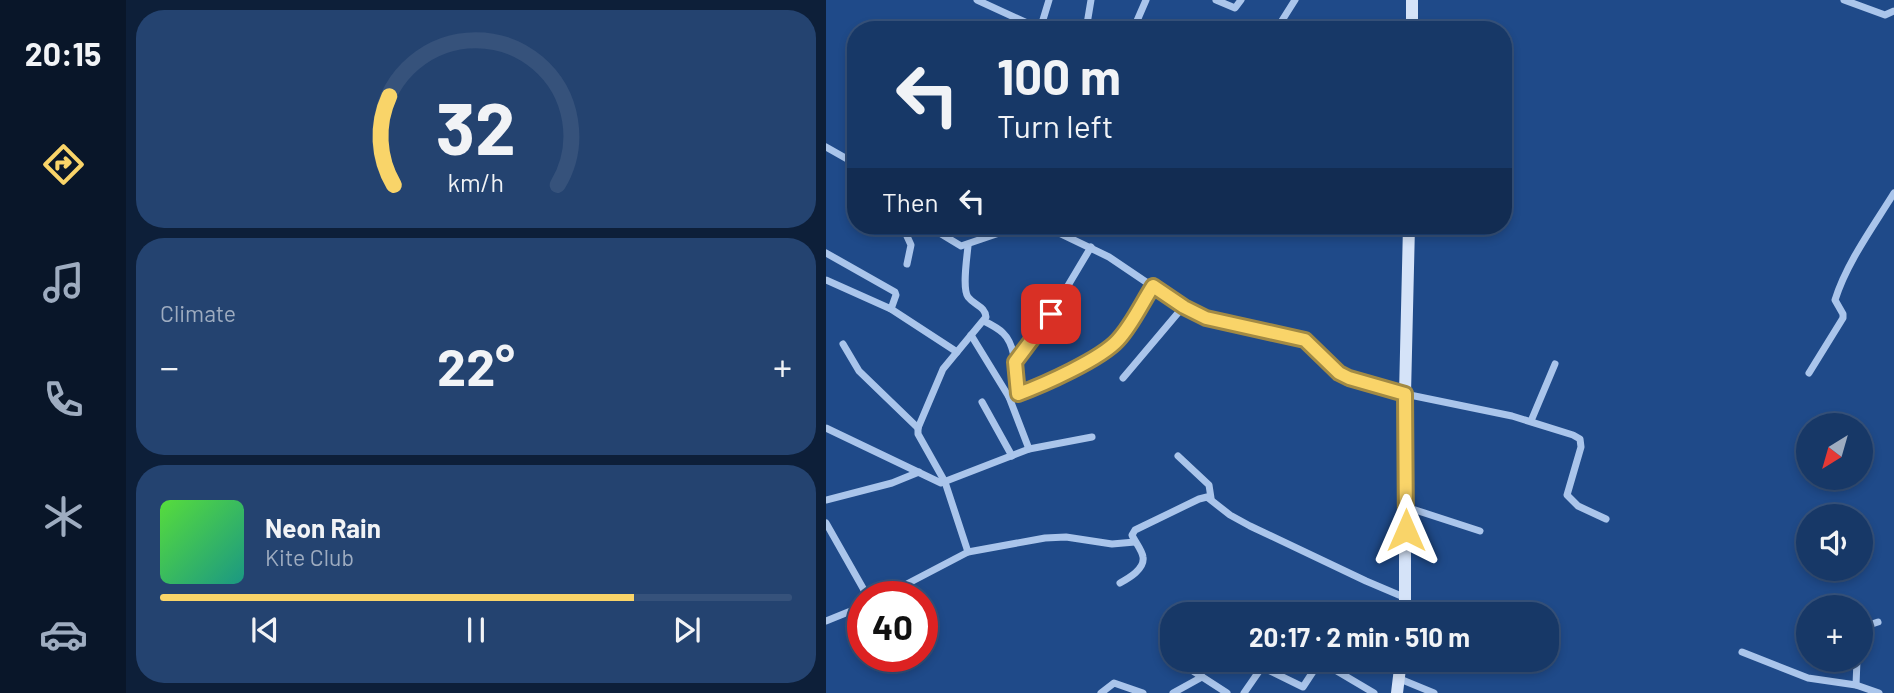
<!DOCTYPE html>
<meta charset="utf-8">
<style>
:root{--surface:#173867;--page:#244370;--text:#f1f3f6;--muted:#9eacc0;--line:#36527b;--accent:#f9d469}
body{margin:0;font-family:Barlow,sans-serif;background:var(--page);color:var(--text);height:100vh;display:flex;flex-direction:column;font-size:26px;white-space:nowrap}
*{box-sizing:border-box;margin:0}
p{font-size:23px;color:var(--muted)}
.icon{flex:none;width:38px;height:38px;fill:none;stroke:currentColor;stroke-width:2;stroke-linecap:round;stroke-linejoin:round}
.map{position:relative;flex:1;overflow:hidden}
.drawer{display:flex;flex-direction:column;gap:10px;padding:10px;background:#0d1f39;width:700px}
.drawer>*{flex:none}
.banner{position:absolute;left:21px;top:21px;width:665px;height:214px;border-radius:28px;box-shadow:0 4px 10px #0003,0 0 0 2px var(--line);background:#173867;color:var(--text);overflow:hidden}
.needle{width:46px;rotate:217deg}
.buttons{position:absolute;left:970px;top:413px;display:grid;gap:14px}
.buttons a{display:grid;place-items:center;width:77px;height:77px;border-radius:50%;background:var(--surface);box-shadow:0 4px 10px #0003,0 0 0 2px var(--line);font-size:35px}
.speed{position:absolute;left:21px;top:581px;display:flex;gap:14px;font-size:35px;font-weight:700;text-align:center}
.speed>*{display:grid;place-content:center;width:91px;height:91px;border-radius:50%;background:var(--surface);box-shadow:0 4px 10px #0003,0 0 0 2px var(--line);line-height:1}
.speed .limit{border:10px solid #d22;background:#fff;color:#111}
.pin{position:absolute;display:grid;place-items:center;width:60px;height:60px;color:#fff;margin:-30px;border-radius:14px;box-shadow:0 4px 10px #0006}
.me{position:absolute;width:77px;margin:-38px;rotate:0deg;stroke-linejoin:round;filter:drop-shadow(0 0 5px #0008)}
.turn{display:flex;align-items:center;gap:24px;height:147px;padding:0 35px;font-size:32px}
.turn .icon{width:91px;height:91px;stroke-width:2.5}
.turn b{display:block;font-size:49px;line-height:60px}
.then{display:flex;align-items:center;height:66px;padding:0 35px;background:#0003;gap:14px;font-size:26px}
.big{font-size:52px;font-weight:700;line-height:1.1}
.drawer .tile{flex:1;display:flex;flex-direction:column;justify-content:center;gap:10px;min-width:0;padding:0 24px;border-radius:28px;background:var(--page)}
.drawer .dial{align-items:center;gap:0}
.dial svg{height:182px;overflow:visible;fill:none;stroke:var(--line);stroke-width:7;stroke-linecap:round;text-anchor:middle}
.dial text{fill:var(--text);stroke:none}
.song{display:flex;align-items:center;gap:21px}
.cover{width:84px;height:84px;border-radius:10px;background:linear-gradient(135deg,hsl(110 70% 55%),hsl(170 70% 35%))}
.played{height:7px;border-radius:4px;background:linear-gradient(90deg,var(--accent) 75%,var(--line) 75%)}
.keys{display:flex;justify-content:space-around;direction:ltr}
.heat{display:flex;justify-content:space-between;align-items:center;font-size:38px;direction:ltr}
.trip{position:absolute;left:334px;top:602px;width:399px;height:70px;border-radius:28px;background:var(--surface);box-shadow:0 4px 10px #0003,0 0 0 2px var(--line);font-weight:700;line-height:70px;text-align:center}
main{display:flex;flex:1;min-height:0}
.menu{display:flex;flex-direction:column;width:126px;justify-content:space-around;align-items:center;background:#091629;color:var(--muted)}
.menu .icon{width:49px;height:49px}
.menu .selected{color:var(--accent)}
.menu b{font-size:32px;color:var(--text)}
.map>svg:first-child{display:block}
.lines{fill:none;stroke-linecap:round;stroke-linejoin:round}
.street{stroke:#aac5eb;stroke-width:7}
.secondary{stroke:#d5e3f8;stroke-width:12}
.route-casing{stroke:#a28a44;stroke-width:18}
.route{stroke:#f9d469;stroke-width:12}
</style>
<main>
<nav class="menu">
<b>20:15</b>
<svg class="icon selected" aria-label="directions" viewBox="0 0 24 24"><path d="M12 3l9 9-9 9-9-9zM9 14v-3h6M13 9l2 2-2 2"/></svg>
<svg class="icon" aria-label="music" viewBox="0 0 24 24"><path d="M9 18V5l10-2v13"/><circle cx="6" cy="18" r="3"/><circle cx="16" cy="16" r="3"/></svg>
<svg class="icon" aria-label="phone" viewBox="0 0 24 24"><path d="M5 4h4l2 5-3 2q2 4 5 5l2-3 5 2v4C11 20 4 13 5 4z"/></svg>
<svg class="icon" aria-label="climate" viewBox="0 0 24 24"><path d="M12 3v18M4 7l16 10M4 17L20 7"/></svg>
<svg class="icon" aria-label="car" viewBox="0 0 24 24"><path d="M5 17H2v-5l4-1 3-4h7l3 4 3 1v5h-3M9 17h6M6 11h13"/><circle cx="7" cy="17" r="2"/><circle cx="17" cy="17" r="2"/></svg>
</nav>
<section class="drawer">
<div class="tile dial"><svg viewBox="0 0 100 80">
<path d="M14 69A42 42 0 1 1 86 69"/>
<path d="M14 69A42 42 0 0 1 12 30" stroke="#f9d469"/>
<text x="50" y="56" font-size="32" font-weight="700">32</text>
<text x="50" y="72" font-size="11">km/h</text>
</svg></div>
<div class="tile"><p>Climate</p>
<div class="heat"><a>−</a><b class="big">22°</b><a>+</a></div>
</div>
<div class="tile">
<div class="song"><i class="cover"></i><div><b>Neon Rain</b><p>Kite Club</p></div></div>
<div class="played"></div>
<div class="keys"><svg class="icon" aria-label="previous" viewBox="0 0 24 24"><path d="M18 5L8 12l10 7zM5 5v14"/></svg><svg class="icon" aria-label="pause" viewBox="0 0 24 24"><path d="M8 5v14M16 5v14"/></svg><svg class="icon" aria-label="next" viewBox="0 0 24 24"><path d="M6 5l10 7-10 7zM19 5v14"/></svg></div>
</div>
</section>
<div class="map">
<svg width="1068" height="693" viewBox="0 0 1068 693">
<rect width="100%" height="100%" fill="#1f4a89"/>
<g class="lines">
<g class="street">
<path d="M151,0L212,28L216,23L223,0"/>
<path d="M390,0L409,8L415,0"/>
<path d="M1018,0L1059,15L1068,11"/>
<path d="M260,30L265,0"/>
<path d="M307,30L320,0"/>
<path d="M450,30L469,0"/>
<path d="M0,147L30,164"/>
<path d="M102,226L135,246L191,227L229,231L283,257L357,307L381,318L479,340L506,368L523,378L579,394L686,416L747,435L754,439L755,447L741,495L752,506L780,519"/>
<path d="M142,246C141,257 136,289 142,297C149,306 159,306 160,317L117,369L92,428V434L119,482L142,552"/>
<path d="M0,253L69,292L70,295L65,309"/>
<path d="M81,264L85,245L80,234L84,226"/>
<path d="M0,280L65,309L131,352"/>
<path d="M158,321C164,324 172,328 177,333C191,346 190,376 192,394"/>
<path d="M145,335L183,397L203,449"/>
<path d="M17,344L33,371L92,428"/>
<path d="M189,362L225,314L265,247"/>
<path d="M983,373L1017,318V314L1009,300C1021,262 1047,227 1068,193"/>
<path d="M297,378L357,307"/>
<path d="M183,397L220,384L285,346L296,335L327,286"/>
<path d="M156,402L186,456"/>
<path d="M705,421L729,364"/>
<path d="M0,428L115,483L203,449L266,437"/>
<path d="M352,456L383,485L385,498"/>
<path d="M0,500L66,483L93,472"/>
<path d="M580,507L654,531"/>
<path d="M0,523L42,597"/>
<path d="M294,583C303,578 319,569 317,557C316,550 309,542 306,535L309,530L373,499L381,497L404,515L424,526L540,581L580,598"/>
<path d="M56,597L142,552L219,538L240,537L286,544L309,542"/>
<path d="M0,621L37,606"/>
<path d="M1034,628L1052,622"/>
<path d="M916,652L982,678L1030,685L1053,693"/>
<path d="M350,660L401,693"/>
<path d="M574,679L608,693"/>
<path d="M1030,685L1031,660"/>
<path d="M275,693L288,683L317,693"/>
<path d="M347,693L376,677"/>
<path d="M418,693L436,667L477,687L494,661L548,693"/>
</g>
<g class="secondary">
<path d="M586,0V30"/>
<path d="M579,614V394L583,226"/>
<path d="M571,693L575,660"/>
</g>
</g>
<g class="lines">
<g class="route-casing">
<path id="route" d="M225,314L189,362L192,394C217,385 275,359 292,340C306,325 316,303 327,286L358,307L380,318L479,340L513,373L523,378L579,394L580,530"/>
</g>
<use href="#route" class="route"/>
</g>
</svg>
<div class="buttons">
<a><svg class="needle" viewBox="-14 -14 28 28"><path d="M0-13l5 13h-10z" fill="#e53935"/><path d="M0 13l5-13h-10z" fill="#9eacc0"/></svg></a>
<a><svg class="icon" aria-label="sound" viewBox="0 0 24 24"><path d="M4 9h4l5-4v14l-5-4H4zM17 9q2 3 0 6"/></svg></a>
<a>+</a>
</div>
<div class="speed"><div class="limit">40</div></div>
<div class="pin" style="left:225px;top:314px;background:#d93025"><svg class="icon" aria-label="arrive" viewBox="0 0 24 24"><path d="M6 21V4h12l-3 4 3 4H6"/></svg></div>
<svg class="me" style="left:580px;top:530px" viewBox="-20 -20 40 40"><path d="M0-17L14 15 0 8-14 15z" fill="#f9d469" stroke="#fff" stroke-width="4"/></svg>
<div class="trip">20:17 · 2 min · 510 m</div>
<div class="banner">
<div class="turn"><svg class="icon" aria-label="left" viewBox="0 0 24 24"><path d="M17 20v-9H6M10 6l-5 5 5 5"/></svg><div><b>100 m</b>Turn left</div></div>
<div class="then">Then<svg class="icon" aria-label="left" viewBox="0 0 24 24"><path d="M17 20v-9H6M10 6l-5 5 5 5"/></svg></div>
</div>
</div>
</main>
